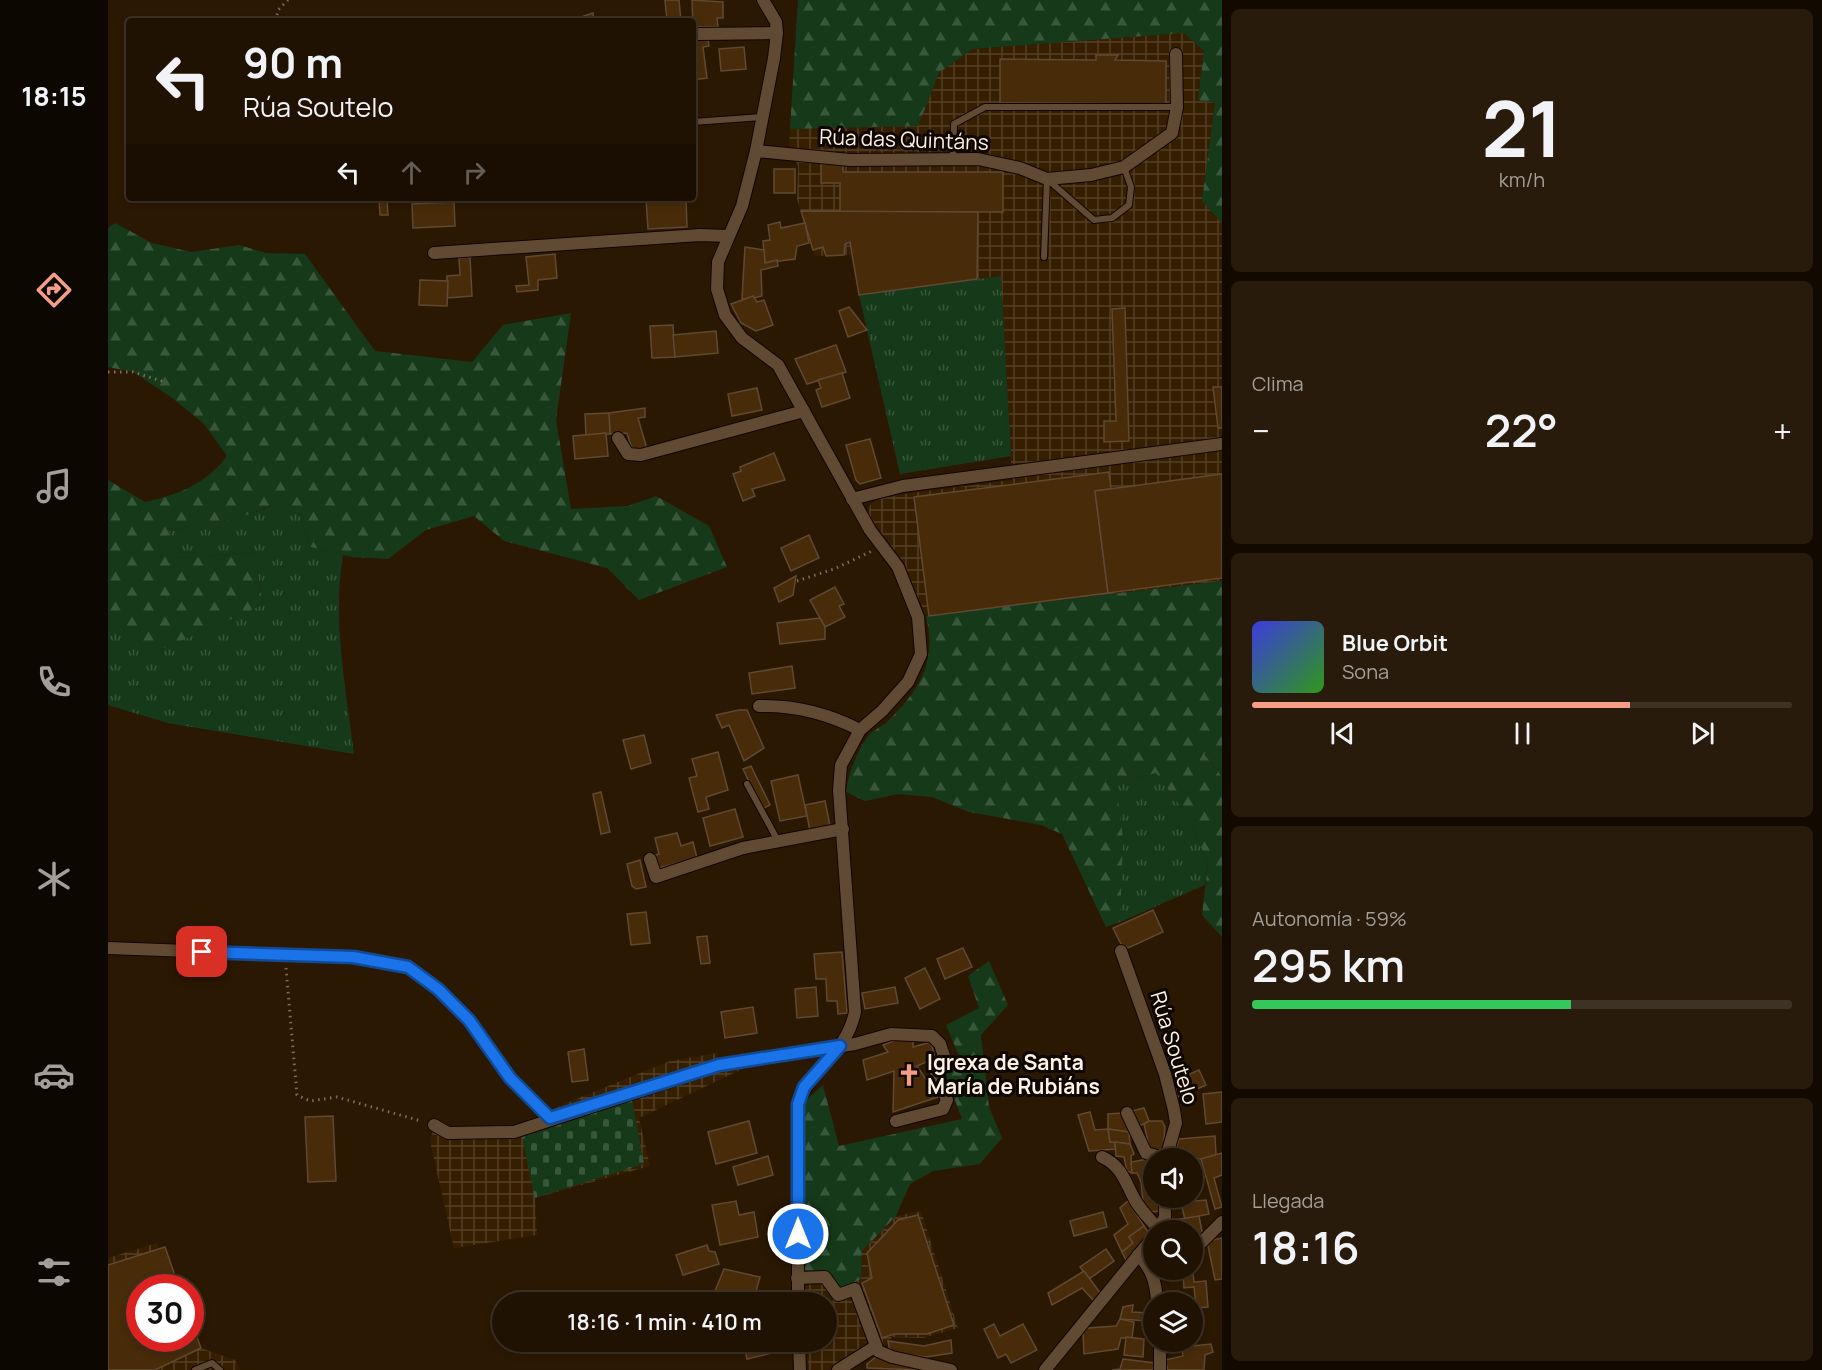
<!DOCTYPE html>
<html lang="es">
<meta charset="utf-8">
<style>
:root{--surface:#201202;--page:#281b0c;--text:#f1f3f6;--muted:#a29e99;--line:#3d3224;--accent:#f49e87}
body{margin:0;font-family:Manrope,sans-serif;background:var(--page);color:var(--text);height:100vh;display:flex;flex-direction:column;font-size:22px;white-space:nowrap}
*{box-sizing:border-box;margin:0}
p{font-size:20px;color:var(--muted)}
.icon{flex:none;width:33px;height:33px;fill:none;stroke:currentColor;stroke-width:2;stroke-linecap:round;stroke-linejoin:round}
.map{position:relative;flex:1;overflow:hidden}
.panel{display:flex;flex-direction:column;gap:9px;padding:9px;background:#120a01;width:600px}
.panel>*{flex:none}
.banner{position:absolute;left:18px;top:18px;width:570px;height:183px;border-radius:6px;box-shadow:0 3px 9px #0003,0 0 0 2px var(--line);background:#201202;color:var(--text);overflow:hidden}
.fabs{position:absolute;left:1035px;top:1148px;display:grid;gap:12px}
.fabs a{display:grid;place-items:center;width:60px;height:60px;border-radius:50%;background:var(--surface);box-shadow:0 3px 9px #0003,0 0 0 2px var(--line);font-size:30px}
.speed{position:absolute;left:18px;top:1274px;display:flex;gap:12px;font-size:30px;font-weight:700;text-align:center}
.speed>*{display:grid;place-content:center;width:78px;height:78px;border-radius:50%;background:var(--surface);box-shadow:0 3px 9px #0003,0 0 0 2px var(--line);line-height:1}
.speed .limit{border:9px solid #d22;background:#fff;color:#111}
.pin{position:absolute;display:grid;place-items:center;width:51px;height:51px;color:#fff;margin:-26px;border-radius:12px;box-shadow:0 3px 9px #0006}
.me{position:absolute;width:66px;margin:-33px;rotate:0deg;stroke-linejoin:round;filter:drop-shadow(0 0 4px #0008)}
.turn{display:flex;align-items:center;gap:21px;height:126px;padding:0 18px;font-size:27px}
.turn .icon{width:78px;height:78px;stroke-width:2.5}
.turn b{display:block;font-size:42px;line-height:51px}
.lanes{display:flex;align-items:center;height:57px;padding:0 18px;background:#0003;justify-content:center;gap:30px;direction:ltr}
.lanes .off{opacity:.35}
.big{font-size:45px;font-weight:600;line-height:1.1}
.panel .widget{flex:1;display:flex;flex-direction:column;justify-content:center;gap:9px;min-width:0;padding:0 21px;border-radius:9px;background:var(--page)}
.panel .dial{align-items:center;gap:0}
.dial b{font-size:78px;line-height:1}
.song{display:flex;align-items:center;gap:18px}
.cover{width:72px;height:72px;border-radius:9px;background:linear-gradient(135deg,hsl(240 70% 55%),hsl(110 70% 35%))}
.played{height:6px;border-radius:3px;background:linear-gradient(90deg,var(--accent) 70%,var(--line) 70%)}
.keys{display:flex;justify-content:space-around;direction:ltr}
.heat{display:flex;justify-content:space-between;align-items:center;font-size:33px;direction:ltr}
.charge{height:9px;border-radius:4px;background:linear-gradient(90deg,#34c759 59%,var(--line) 0)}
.trip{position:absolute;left:384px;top:1292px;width:345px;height:60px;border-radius:30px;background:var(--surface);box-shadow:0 3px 9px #0003,0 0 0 2px var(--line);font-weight:600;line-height:60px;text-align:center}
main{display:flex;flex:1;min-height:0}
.menu{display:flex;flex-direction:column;width:108px;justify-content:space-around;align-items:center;background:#0d0701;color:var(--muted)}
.menu .icon{width:42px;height:42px}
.menu .current{color:var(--accent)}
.menu b{font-size:27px;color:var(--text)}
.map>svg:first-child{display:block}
.industrial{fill:url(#industrial-grid)}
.grass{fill:url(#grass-tufts)}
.forest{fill:url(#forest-firs)}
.cemetery{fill:url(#cemetery-stones)}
.building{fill:#482c09;stroke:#604932;stroke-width:1.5}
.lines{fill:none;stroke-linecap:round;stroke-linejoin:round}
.lane-casing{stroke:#130400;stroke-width:8}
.street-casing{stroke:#130400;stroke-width:14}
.path{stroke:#7d6c59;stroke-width:3;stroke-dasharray:1.5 4.5;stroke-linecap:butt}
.lane{stroke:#614a33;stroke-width:6}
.street{stroke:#614a33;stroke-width:12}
.route-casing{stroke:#114b97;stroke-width:15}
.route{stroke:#1a73e8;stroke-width:10}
.labels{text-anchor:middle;stroke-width:6;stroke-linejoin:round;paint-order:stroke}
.street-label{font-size:21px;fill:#fff1e3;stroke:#0d0601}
.poi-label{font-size:21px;font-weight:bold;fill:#fff1e3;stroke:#0d0601;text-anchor:start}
</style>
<main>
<nav class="menu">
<b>18:15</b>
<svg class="icon current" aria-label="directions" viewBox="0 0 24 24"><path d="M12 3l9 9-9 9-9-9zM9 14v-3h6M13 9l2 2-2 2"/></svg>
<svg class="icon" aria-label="music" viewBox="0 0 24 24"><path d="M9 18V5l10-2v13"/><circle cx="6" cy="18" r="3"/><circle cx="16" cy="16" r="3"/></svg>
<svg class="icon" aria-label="phone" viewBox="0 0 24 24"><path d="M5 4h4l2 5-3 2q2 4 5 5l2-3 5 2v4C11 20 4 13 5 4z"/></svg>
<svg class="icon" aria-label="climate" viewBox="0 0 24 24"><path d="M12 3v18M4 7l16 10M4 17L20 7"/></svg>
<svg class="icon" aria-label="car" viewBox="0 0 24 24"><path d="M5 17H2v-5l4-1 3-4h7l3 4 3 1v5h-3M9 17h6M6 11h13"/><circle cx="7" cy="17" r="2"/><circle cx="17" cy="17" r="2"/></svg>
<svg class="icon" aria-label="filters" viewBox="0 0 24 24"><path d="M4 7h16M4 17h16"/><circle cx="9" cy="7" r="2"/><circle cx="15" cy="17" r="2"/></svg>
</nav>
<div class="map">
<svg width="1114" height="1370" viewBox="0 0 1114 1370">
<defs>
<pattern id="industrial-grid" width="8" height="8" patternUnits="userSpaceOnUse" patternTransform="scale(1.5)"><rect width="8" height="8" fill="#361e00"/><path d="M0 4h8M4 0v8" fill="none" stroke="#543f25"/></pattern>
<pattern id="grass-tufts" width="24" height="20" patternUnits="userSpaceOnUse" patternTransform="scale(1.5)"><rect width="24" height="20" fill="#163a19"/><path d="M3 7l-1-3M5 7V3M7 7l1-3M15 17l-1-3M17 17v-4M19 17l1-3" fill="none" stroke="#39573a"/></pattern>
<pattern id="forest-firs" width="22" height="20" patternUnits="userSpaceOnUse" patternTransform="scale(1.5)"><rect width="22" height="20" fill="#163a19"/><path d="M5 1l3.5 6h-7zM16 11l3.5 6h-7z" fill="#39573a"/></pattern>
<pattern id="cemetery-stones" width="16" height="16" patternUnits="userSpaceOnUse" patternTransform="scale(1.5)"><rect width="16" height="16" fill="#163a19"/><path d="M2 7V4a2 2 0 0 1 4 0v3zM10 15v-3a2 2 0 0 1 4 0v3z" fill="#39573a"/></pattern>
</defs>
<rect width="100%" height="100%" fill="#2b1802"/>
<g class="industrial">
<path d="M1076,33L1096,51L1090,99L1107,103L1094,201L1114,223V581L818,616L796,563L760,515L762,505L770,498L796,494L904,480L893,276L751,295L743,255L707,256L689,199L690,166L681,145L682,129L810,126L831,73L864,49Z"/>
<path d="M609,1053L611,1064L664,1055L531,1118L542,1166L427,1198L429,1235L346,1248L322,1141L326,1125L340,1133L406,1132L442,1118L451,1106L562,1061Z"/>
<path d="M813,1211L850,1328L815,1338L784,1337L774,1348L742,1370H700L699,1341H718V1302H698L697,1273H722L732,1290L753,1279L754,1251L788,1216Z"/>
<path d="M49,1243L67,1287H32V1338H82L83,1323L93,1348L127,1360L132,1370H0V1258Z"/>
</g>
<g class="grass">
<path d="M893,276L903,456L792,474L751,295Z"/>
<path d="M167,505L191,514L203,547L235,555C224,620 238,689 246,754L60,723L0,705V615L45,653L155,604L146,552L69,558L61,531L130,518Z"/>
<path d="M1114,749V777L1096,754Z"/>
<path d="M1048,773L1079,815L1100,863L1097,885L1012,922L1008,784Z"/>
</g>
<g class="forest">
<path d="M690,0H1114V223L1094,201L1107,103L1090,100L1096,51L1076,33L864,49L831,73L810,126L682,129Z"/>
<path d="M7,223L44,243L83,252L131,245L158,253L197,254L267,351L364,362L395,325L463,313L448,420L463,509L520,506L548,496L601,526L619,567L531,600L499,568L396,541L366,516L318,530L280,559L244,557L203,547L191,514L166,505L130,518L61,531L70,558L146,552L155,605L45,653L0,615V480L37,502C70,495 98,484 119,456L96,424L63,397L25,372L0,367V228Z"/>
<path d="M1114,581V749L1096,754L1114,777V937L1094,915L1100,863L1079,815L1048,773L1008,784L1015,838L1012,922L998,927L954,834L933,825L861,812L824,797L790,794L757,801L738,792C740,774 749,751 760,736C766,729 776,726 782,719C813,688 829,660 818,616Z"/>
<path d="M881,961L900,1005L873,1035L881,1107L894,1138L872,1164L825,1171L802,1184L788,1216L754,1251L753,1279L732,1290L722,1273H697L693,1105L715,1085L731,1146L854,1119L833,1063L851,1056L838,1025L871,1008L860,976Z"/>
</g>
<path class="cemetery" d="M524,1100L536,1164L427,1198L414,1137Z"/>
<g class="building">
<path d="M557,0H571L573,21H559Z"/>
<path d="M584,0L615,2V18H609L610,27H585Z"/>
<path d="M485,13L486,21H461Z"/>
<path d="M600,39L601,46L595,47L599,78L585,80V40Z"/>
<path d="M636,47L638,69L613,71L611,49Z"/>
<path d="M988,55H1010L1007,60L1058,61V104L892,103V59L988,60Z"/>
<path d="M713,164H735V172H895V212H732V183H713Z"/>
<rect x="666" y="169" width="21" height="24"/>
<path d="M538,198H578L579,227L540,229Z"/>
<path d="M271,199H279L280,215H272Z"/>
<path d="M346,202L347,226L305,228L304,204Z"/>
<path d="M693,211L870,212L869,279L751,295L742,242L737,244L736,255L718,256L715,247L705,250Z"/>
<path d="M672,222L673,228L697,223L701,243L689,246L687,259L657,263L655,241L662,240L660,225Z"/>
<path d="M637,247L656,250L657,263L669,260L670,266L653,270L654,296L637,300L634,298Z"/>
<path d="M447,254L449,278L430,280V290L409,292L408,286L421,285L418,257Z"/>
<path d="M362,257L364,296L339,298V276L352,275L351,258Z"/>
<path d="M312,280L340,281L339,306L311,305Z"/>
<path d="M645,296L649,302L656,300L665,325L648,331L633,323L623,304Z"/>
<path d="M741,307L759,330L740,337L731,311Z"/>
<path d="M1017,308L1021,441L996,442V421H1008L1004,309Z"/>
<path d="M565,325L567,357L544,358L542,326Z"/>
<path d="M608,331L610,353L567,357L565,335Z"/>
<path d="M728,345L738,372L699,384L687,359Z"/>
<path d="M734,373L742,398L714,407L708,390L713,388L710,380Z"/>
<path d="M1105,387H1114V428H1110Z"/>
<path d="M649,388L654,410L624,416L620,394Z"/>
<path d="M537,408V417L530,418L539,449L525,452L519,433L502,434L501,413Z"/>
<path d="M501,413L502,434L478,435L477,414Z"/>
<path d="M498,433L500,456L467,459L465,436Z"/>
<path d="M762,439L773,478L752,484L748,480L738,445Z"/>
<path d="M666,453L677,480L644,489L647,496L635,501L625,474L633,471L632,467Z"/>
<path d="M1001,472L1003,489L987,491L1000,593L821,616L806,497Z"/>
<path d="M1114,474V578L1000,593L987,491Z"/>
<path d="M701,535L711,558L683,571L673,548Z"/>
<path d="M688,576L685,595L671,602L666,588Z"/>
<path d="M727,587L736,604L731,606L737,617L717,627L702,600Z"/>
<path d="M712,618L717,627V639L672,644L669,623Z"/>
<path d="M684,666L687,688L644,694L641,673Z"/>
<path d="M631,710H639L656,748L636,761L621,725L614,728L608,715Z"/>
<path d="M536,735L543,763L523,769L515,740Z"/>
<path d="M610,752L620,790L598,797L601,809L590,812L581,778L589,776L584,759Z"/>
<path d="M643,766L662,805L654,809L635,769Z"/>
<path d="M690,775L699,816L672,821L663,781Z"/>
<path d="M493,792L502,832L493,834L485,794Z"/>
<path d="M717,801L722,826L702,831L697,805Z"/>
<path d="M627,809L635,837L602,846L595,818Z"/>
<path d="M569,833L573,846L585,842L589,858L550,868L547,855L551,854L547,838Z"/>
<path d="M532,860L538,887L528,889L524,886L519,864Z"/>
<path d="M1045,910L1055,932L1020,948L1013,944L1005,928Z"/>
<path d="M538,912L542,943L523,945L519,914Z"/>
<path d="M599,936L602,963L593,964L589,937Z"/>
<path d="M855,948L864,967L837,979L829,959Z"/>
<path d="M734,952L739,1013L730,1014L729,1001H719L718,979H708L706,954Z"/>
<path d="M817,968L832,999L812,1009L797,978Z"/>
<path d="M708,987L710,1016L689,1018L687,989Z"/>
<path d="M787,987L790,1003L757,1009L754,993Z"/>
<path d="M645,1007L649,1033L617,1038L613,1012Z"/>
<path d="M790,1039L805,1040V1047L823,1042L827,1058L809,1066L830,1097L785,1112L786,1071L759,1080L755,1060L780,1052L775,1045Z"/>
<path d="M476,1049L480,1080L464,1082L460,1052Z"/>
<path d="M1091,1070L1098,1085L1070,1097L1064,1082Z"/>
<path d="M1114,1092V1122L1098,1124L1095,1094Z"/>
<path d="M1036,1108L1041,1121L1030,1127L1024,1111Z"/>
<path d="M982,1112L987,1130L1000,1129L1002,1142H1007L1008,1149L981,1151L970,1115Z"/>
<path d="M1014,1113L1021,1132L1000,1129V1114Z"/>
<path d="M225,1116L228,1181L200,1182L197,1117Z"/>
<path d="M641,1121L649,1153L608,1164L600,1132Z"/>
<path d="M1041,1121H1054L1057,1127L1055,1151H1042L1036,1124Z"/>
<path d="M1000,1129L1021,1132L1022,1144L1002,1142Z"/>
<path d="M1107,1136L1108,1155L1093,1159L1065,1157L1071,1139Z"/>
<path d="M1007,1142L1022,1144L1026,1154L1023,1156L1024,1173L1019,1171L1016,1157L1008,1156Z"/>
<path d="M1114,1153V1175L1106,1178L1114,1207L1107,1209L1093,1159Z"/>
<path d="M660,1156L665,1175L630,1185L625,1167Z"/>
<path d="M1040,1159L1046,1162V1182H1033L1029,1173H1024L1023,1162Z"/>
<path d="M1033,1182H1046V1197H1052L1053,1211L1043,1212L1035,1202Z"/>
<path d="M1084,1196L1087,1201L1098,1200L1101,1214L1077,1219L1071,1197Z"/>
<path d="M628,1201L631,1215L646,1212L650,1237L612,1245L604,1205Z"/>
<path d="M1020,1201L1036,1226L1021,1237L1025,1243L1014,1252L1006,1235L1020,1224L1012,1208Z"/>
<path d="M995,1212L999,1227L966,1236L962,1221Z"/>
<path d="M810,1215L846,1325L819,1334H786L774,1338L754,1283L764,1278L759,1253L790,1220Z"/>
<path d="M1091,1216L1095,1237L1084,1239V1230H1060V1221Z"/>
<path d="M1036,1226L1042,1235L1019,1262L1014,1252L1025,1243L1021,1237Z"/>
<path d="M1114,1238V1279L1107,1280L1099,1241Z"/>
<path d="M599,1245L601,1251L607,1252L611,1264L575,1275L568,1255Z"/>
<path d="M57,1247L71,1287H32V1338H82V1318L93,1348L47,1370H0V1265Z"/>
<path d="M998,1249L1006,1261L981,1279L972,1267Z"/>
<path d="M616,1269L652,1277L645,1302H588L587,1297L607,1291Z"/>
<path d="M976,1271L993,1294L987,1302L974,1288L944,1305L940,1293Z"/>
<path d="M1085,1273L1086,1282L1098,1281L1100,1307L1088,1308L1086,1287L1076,1288L1075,1274Z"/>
<path d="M1025,1305L1024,1312L1042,1313L1040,1321L1012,1319L1015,1307Z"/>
<path d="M1012,1319L1026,1322L1024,1338H1013L1010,1349L976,1354L975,1333L979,1328L1008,1326Z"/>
<path d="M886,1324L892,1336L915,1324L929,1350L903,1363L898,1354L890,1358L876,1329Z"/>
<path d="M1018,1337L1036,1339L1035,1357L1016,1355Z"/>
<path d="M843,1340L844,1353L818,1357L782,1352L780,1341L816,1346Z"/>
<path d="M635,1341H661L664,1353L639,1359Z"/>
<path d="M1103,1344L1105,1352L1097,1355L1096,1370H1060L1057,1360L1075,1356L1074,1347Z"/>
<path d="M769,1356L813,1367V1370L759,1368V1364Z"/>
<path d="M1015,1359L1047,1363V1370H1004L1012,1369Z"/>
</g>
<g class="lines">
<g class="lane-casing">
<g id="lane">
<path d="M585,122L654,117"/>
<path d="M845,159L846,124L877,107H1069"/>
<path d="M936,257L939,179L986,220L1004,218L1021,205L1023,187L1016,167"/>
<path d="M639,784L670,841"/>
<path d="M87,1370L104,1363L112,1370"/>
</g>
</g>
<g class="street-casing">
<g id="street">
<path d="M655,0L668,22L669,33L666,58L648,151L634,206L610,262L609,289L617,315L634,338L670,365L762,530L790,567L810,617L813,654L800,682L774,711L752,730L733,765L731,790L747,1012C738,1055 704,1065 690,1104V1302"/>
<path d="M589,34L669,33"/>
<path d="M648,151L742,160L870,159L912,168L939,179L983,175L1016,167L1064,133L1069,107L1068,54"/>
<path d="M326,253L592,235L620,236"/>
<path d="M510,438L520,454L533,455L696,411"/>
<path d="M744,499L795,486L1114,444"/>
<path d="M651,706C687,705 721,714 752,730"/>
<path d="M542,859L548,877L635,848L735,829"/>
<path d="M0,948L245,957L300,967L330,989L361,1020L402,1078L442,1118"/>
<path d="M1013,951L1057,1074L1066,1110L1068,1123L1058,1158"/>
<path d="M1019,1113L1038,1153L1056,1158"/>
<path d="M326,1125L340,1133L406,1132L611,1065L747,1044L783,1034L824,1036L832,1044L836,1056L826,1067L839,1100L835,1109L788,1121"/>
<path d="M994,1157C1014,1166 1017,1182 1027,1200C1033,1211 1043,1220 1051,1230"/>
<path d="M1050,1230L1057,1217V1197"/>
<path d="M1084,1245L1094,1242L1114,1222"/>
<path d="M1030,1255C1044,1269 1048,1282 1049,1302"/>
<path d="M689,1278L717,1277L730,1295L747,1289L770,1351L784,1357L843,1370"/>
<path d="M691,1341L692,1370"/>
<path d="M1052,1341V1370"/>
<path d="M730,1370L768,1346"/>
<path d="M937,1370L1046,1236"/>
</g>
</g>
<g class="path">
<path d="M168,21L170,10L180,0"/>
<path d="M0,372H25L57,382"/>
<path d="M689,581L726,569L764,551"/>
<path d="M178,968L189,1095L202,1101L229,1097L313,1121"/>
</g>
<use href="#lane" class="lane"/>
<use href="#street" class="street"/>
</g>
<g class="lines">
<g class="route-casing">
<path id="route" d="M94,952L245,957L300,967L330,989L361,1020L402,1078L442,1118L611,1065L732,1046L696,1087L690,1104V1234"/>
</g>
<use href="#route" class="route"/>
</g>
<defs>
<g id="church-bare" transform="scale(1.8)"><path d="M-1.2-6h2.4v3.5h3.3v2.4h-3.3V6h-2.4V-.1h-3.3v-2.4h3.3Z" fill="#f49e87" stroke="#0d0601" stroke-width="2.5" paint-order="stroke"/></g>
</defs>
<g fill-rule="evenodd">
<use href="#church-bare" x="801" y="1075"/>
</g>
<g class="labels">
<g class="street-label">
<text transform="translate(796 140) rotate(2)" y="7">Rúa das Quintáns</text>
<text transform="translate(1066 1048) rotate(73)" y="7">Rúa Soutelo</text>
</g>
<g class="poi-label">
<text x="819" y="1070">Igrexa de Santa<tspan x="819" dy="24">María de Rubiáns</tspan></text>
</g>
</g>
</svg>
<div class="fabs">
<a><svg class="icon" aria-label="sound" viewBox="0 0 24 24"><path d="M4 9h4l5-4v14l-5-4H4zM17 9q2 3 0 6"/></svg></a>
<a><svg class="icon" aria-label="search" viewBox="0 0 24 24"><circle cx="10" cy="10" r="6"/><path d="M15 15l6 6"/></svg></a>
<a><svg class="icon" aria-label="layers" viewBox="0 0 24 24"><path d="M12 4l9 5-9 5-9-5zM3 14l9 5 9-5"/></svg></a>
</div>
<div class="speed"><div class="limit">30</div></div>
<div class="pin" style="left:94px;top:952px;background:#d93025"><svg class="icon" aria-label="arrive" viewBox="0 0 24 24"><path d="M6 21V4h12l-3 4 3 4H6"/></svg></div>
<svg class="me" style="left:690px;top:1234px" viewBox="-20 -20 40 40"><circle r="17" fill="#1a73e8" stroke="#fff" stroke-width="3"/><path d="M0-11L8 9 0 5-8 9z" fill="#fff"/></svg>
<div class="trip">18:16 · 1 min · 410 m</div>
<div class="banner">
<div class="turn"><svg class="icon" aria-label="left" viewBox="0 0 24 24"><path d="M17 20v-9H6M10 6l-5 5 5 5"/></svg><div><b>90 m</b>Rúa Soutelo</div></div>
<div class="lanes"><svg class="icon" aria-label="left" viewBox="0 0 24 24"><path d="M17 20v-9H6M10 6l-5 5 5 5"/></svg><svg class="icon off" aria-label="ahead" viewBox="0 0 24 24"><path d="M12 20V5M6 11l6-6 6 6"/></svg><svg class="icon off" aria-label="right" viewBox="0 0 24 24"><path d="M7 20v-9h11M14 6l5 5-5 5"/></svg></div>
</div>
</div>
<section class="panel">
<div class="widget dial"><b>21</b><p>km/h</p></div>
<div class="widget"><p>Clima</p>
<div class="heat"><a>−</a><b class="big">22°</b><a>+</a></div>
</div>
<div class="widget">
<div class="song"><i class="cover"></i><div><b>Blue Orbit</b><p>Sona</p></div></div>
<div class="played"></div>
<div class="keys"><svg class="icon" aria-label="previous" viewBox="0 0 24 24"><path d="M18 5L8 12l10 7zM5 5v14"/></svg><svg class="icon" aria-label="pause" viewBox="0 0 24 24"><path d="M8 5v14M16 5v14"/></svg><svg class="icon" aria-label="next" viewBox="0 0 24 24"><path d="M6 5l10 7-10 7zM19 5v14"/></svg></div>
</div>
<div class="widget"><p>Autonomía · 59%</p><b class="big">295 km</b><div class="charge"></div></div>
<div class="widget"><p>Llegada</p><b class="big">18:16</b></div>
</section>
</main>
